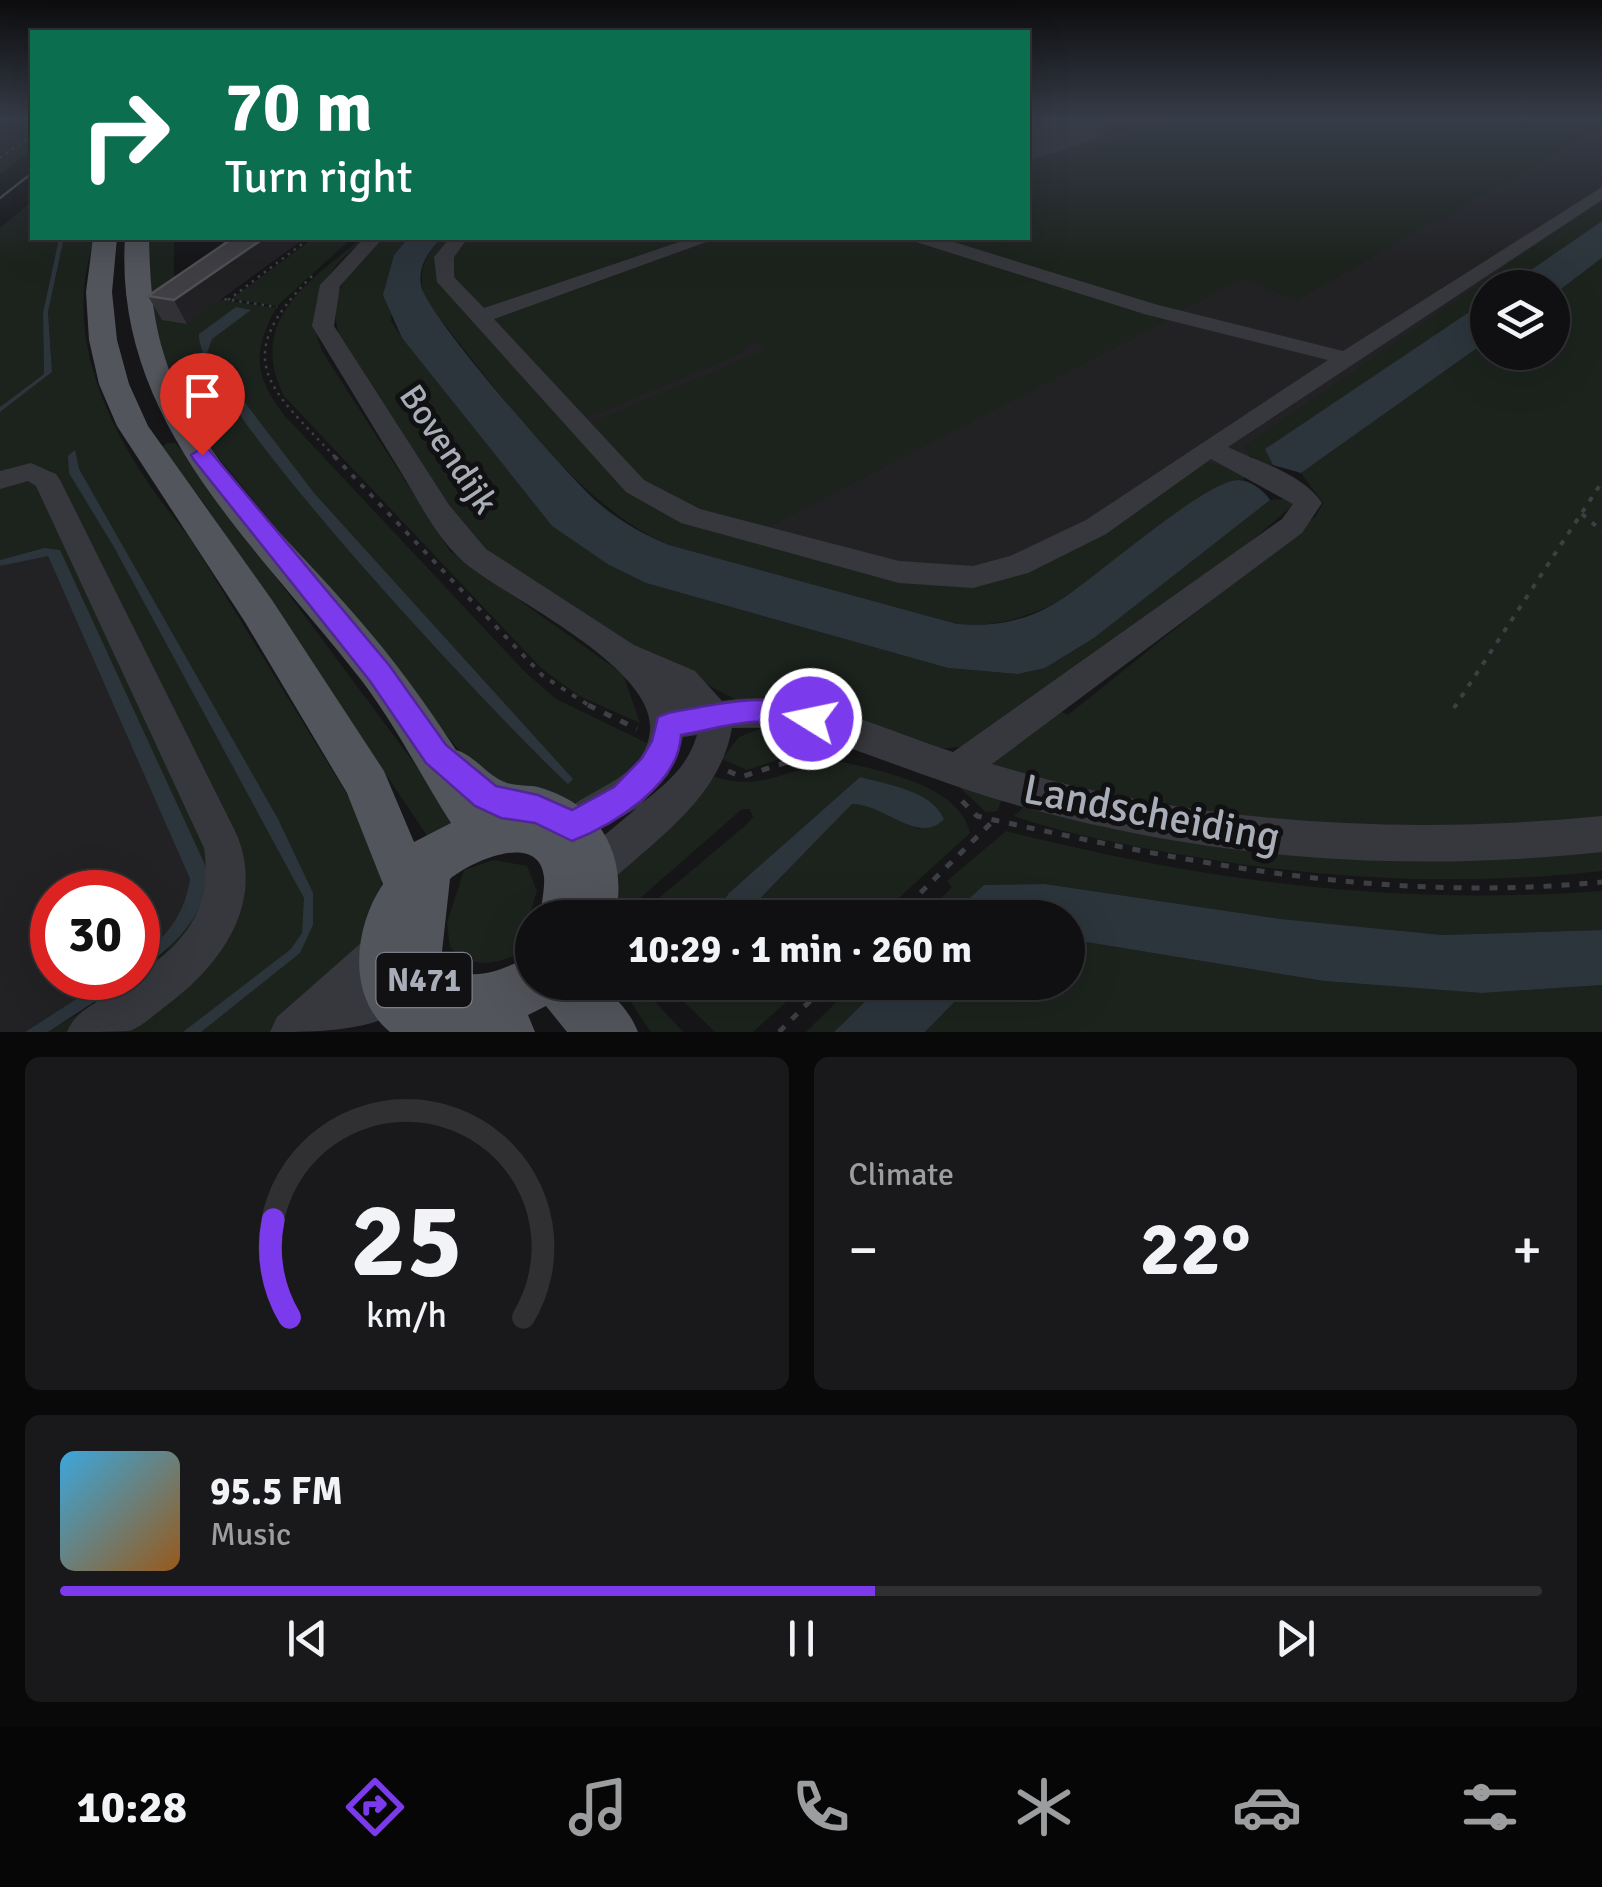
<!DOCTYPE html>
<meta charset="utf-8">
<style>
:root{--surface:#101012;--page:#19191b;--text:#f1f3f6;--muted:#9c9d9f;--line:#303032;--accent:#7c3aed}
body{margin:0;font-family:Signika,sans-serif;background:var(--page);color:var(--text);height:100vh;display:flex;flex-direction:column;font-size:38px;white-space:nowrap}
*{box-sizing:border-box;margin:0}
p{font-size:32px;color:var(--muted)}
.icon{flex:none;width:55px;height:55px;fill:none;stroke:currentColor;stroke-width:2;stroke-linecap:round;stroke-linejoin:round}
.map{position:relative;height:1032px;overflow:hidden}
.sheet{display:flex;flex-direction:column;gap:25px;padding:25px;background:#09090a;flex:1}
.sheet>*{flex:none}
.top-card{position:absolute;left:30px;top:30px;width:1000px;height:210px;border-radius:0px;box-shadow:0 10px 40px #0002,0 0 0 2px var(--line);background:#0b6e4f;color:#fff;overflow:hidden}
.controls{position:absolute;left:1470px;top:270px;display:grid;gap:20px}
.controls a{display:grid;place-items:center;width:100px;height:100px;border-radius:50%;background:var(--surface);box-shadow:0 10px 40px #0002,0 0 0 2px var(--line);font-size:50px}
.speed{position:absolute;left:30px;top:870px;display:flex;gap:20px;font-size:50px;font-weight:700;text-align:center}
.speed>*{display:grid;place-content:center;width:130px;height:130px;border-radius:50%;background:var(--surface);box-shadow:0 10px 40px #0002,0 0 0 2px var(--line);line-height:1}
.speed .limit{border:15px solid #d22;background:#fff;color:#111}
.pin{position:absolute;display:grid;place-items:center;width:85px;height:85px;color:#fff;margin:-102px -42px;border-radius:50% 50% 50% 0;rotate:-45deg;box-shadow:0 0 10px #0007}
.pin .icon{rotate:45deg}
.me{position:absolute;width:110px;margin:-55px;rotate:280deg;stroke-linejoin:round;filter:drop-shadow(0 0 8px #0008)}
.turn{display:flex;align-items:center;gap:35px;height:210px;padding:0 30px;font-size:45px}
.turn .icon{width:130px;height:130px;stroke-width:2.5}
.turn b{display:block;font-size:70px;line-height:85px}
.big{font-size:75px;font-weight:800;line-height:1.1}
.sheet .tile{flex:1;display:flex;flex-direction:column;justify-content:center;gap:15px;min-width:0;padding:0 35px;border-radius:15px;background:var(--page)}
.sheet .dial{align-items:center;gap:0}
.dial svg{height:260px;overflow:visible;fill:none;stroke:var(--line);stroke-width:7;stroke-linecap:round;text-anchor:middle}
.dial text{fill:var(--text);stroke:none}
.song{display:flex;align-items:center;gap:30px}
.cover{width:120px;height:120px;border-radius:15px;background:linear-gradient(135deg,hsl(200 70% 55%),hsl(30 70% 35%))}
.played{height:10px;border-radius:5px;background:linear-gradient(90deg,var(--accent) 55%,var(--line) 55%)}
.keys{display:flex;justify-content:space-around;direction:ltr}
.heat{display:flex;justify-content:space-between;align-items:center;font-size:55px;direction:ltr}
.sheet .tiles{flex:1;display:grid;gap:25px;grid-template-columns:1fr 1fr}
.tile:last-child{grid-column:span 2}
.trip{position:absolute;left:515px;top:900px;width:570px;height:100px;border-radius:50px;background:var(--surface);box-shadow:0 10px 40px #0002,0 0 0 2px var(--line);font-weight:800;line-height:100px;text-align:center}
.tabs{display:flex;height:160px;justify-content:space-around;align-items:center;background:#060607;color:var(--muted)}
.tabs .icon{width:70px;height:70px}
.tabs .on{color:var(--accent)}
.tabs b{font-size:45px;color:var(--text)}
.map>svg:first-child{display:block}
.built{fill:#222225}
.green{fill:#1c231d}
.water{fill:#2c353c}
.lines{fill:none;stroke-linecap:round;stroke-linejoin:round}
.runway{fill:#303135;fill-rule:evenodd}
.path-far2{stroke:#3d3f44;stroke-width:2.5;stroke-dasharray:2.5 5;stroke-linecap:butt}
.path-far1{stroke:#3d3f44;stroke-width:4;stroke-dasharray:5 8;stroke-linecap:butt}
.path{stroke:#3d3f44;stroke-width:5;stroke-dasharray:8 10;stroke-linecap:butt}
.minor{fill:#37383d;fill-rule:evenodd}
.major{fill:#53555c;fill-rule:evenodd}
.tram{stroke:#4a4c52;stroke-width:2.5}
.wall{fill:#323236}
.shaded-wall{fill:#212124}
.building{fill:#3f3f44;stroke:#4f5156;stroke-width:2.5}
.route{fill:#7c3aed;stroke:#51269a;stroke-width:2.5}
.labels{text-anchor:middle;stroke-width:10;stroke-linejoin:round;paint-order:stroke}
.shield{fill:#111113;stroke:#7b7e86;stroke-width:2.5}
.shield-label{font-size:32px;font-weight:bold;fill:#a8adb8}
.street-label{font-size:35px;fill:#a8adb8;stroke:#111113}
.near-street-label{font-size:42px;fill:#a8adb8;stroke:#111113}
</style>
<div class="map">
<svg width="1602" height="1032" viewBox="0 0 1602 1032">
<rect width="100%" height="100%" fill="#161618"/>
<g class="built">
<path d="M1028,120H1602V217L1488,288L1487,295L1023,610L602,491L435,253L451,238H1028Z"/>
<path d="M40,554L48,556L190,879L187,900L173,927L138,959V892H52V978H109L25,1032H0V566Z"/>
</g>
<g class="green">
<path d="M0,120H32V150L0,174Z"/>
<path d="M1174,120H1602V126L1296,301L1245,278L1177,313L931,238H1028V169Z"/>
<path d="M1602,200V221L1506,287L1488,288L1487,300L1266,449L1273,465L1261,466L1244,448L1249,443Z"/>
<path d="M29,204L32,238H59L43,313L44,374L0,407V228Z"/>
<path d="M64,238H95C56,347 122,456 190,538L370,832L382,868L381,894L358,957L317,1000L272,1032H104L185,974L223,817L51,471L37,467L0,476V412L52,372L48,312Z"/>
<path d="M145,238H174V276L182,279L190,295L276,308C252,352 254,377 285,416L525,672L556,699L651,745L644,758L591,802L563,803L482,778L214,452L159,357Z"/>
<path d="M308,238H352L277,306L231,299L310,241Z"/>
<path d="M362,238H365C328,268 302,303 322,351L450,551L623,674L640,723L579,696L541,668L284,396C246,321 309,281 362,238Z"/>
<path d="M383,238H408L394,255L391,321L402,338L552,526L609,565L646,583L948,668L1018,674L1045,668L1094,638L1270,500L1297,498L1296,503L1233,556L969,746L928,750L786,700L740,702L602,628L485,552L469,535L345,350C321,297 345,273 383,238Z"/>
<path d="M442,238H454L436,263L674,515L987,580L1205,462L1247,472L1243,480L1232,481L1054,604C1021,619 994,627 957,624L669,545C573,504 493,382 426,302C417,276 422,257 442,238Z"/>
<path d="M464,238H702L486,311L456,279L450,256Z"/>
<path d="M723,238H915L1174,317L763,530L702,514L652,491L585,425L765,350L758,342L745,346L744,352L583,420L490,317Z"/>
<path d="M1602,258V826L1257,829L994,767L992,757L1047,705L1068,715L1316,516L1323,503L1301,473L1487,341L1488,352H1552L1553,295Z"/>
<path d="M167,443H176L461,826L432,843L204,503L160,449Z"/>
<path d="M29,481L37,483L211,840L214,905L114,1007L76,1032H48L138,978L167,950L206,867L44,548L0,560V484Z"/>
<path d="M775,723L802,727L1004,795L997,811L986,812L959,787L847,747L807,750L747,770L722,759L739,737Z"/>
<path d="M842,762C883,771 960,786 970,833L878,917H742L852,804L868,803L921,830L860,777L729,893L712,917H649L660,897L746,825L753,817L750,809H742L630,907L628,917L605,918L612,882L629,857L712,776C768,794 789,764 842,762Z"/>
<path d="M1026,805L1602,847V871C1452,888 1303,878 1155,850C1108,841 1059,832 1014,816Z"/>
<path d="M1006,831C1208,882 1394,906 1602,891V930L1442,935L1281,919L1045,884L984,885L949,917L922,918L952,887L947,881Z"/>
<path d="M494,860L527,866L537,891L517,954C493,966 470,968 450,947L447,923L464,870Z"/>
<path d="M1068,939L1324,981L1482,993L1602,985V1032H925L973,983L1068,982Z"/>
<path d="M618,983H638L683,1032H651Z"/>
<path d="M665,983H807L753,1032H715Z"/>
<path d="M856,983H884L834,1032H806Z"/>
</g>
<g class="water">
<path d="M1602,221V258L1553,295L1552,288L1506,287Z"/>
<path d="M59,238H64L48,312L52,372L0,412V407L44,374L43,313Z"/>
<path d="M408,238H442C429,250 418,266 421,285C425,314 567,475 596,501C618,520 642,534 669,545L957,624C992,627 1023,622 1054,604C1092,582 1204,480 1239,480C1252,481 1263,490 1270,500L1094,638L1045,668L1018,674L948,668L646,583L609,565L552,526L402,338L383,295L394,255Z"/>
<path d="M1487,300V341L1301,473L1273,465L1265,449Z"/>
<path d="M236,307L251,310L212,339L207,353L314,493L573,779L568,784C507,728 195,399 199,334Z"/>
<path d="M75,450L79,469L278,819L313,893V925L300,953L201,1032H183L291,949L302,933L304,898L114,547L69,473L68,456Z"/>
<path d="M44,548L60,550L206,867C211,915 172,946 138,973V959C166,937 185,915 190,879L48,556L0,566V560Z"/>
<path d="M860,777C888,785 931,790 944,819C919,846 883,803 852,804L742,917H712L729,893Z"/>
<path d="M1045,884L1281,919L1442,935L1602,930V985L1482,993L1324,981L1068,939V918L949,917L984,885Z"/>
<path d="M109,978H131L48,1032H25Z"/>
<path d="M884,983V982L973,983L925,1032H834Z"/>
</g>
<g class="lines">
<path class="runway" d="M1028,120H1114L1102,137L1028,161Z"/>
<g class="path-far2">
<path d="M0,158L32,135"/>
<path d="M312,276C228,360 269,387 336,458"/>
<path d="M217,298L277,307"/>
<path d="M228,300L306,241L300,240"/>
</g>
<g class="path-far1">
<path d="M334,456L543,676L593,708"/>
<path d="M1582,514L1602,531"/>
<path d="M1454,708L1602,482"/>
</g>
<g class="path">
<path d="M588,705L637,729"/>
<path d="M728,771L741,777L803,757L829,754"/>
<path d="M962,801L977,816L994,820C1199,865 1391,903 1602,882"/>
<path d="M895,918L994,820"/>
<path d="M779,1032L829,982"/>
</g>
<g class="minor">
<path d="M1602,187V200L1228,447C1259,462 1303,474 1322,503L1302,533L992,764C1191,824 1397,836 1602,816V852C1407,873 1217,860 1027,808C946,786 869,753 789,727L732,728C720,797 659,837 610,882L596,887L582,882L577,868L582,854L637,808L572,845L559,840L553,827C570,789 647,786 650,729C654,668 514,601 470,567C439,544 419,501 399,469C370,421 341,374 312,326L320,285L364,238H383L340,286L334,326L449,505L486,549L634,645L695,671L722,701C802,687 878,728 953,752L1282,519L1293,504L1211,459L1106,534L1028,573L973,588L899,583L681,523L626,492L437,282L434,257L450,238H468L454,257V277L484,308L691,238H717L494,319L644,480L700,509L899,561L973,566L1010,556L1086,520L1328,360L1144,314L916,242L914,238H941L1158,305L1343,351ZM697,735C688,766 667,783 642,803L668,775L683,737Z"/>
<path d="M31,463L56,474L60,480L236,833C266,902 222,964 167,1005C156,1013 142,1027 129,1031C113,1032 85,1032 67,1032C75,1013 89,1007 106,996C164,958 216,927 204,848L36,486L28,481L0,489V471Z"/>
<path d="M384,930L399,936L405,951L399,966L385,977L392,975L407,981L413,996C391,1032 318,1032 270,1032L277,1017L369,936Z"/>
</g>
<path class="major" d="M93,238H117L112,292L117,340L129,384L148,426L272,600L384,771L414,842L451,823C421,776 396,726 362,681C258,546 113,423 125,238H149C150,280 152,318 165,358C197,459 288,537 355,615C392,657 425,702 456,750C476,756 488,777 507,783C517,786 528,785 538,787C600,804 629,855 615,918H540C541,905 545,889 544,877C539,830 470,862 450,879L441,961C471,987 501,969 532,956V982C581,982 616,980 638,1032H567L546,1006L528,1015L535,1032H390C346,996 354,927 383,884L347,793L245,622L117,426L99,384L89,340L86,292Z"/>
<path class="tram" d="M0,198L32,173"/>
</g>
<path class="wall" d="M233,238L187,324L162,320L148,296Z"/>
<path class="shaded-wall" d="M264,238H305L187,324L174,300Z"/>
<path class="building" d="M233,238H264L174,300L148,296Z"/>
<linearGradient id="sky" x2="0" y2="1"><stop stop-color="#0c0c0d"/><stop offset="0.45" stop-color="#363c48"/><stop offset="1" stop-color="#363c48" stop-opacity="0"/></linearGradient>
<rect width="1602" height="264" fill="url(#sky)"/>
<path class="route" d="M202,448L209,450L389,665L446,745L496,786L538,795L572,810L614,787L642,758L652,741L658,717L668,713C721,703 768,691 821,710L825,719L821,727C801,734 774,720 751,722C728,724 704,731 681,735C679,785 613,825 572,841L535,823L501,818L475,806L426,763L370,681L194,460L191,455Z"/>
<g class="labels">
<rect class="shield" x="376.5" y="953" width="95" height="54" rx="8"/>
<g class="shield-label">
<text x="424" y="991">N471</text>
</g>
<g class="street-label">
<text transform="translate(449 449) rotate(56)" y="12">Bovendijk</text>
</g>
<g class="near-street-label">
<text transform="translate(1152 812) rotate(11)" y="15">Landscheiding</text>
</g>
</g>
</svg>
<div class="controls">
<a><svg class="icon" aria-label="layers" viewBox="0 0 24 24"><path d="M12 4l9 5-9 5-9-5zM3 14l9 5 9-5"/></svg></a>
</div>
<div class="speed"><div class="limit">30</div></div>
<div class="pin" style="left:202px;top:455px;background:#d93025"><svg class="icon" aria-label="arrive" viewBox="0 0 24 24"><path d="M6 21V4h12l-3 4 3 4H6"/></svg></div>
<svg class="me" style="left:811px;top:719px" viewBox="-20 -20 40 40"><circle r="17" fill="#7c3aed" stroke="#fff" stroke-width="3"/><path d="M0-11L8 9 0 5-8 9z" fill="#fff"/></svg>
<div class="trip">10:29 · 1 min · 260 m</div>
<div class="top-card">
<div class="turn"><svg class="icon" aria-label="right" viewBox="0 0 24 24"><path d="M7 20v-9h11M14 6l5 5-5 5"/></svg><div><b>70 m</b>Turn right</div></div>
</div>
</div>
<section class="sheet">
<div class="tiles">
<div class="tile dial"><svg viewBox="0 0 100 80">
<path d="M14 69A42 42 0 1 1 86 69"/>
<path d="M14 69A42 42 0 0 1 9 39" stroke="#7c3aed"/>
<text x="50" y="56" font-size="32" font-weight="700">25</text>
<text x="50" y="72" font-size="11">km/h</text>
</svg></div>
<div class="tile"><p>Climate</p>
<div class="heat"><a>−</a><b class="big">22°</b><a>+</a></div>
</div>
<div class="tile">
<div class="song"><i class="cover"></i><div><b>95.5 FM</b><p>Music</p></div></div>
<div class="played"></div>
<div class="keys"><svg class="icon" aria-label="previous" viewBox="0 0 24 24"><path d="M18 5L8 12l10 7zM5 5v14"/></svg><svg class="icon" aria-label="pause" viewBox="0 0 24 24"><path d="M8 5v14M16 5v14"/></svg><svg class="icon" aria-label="next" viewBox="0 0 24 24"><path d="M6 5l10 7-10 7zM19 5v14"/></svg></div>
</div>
</div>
</section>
<nav class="tabs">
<b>10:28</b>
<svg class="icon on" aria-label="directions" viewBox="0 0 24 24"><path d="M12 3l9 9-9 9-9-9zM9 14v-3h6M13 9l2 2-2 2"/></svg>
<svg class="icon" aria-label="music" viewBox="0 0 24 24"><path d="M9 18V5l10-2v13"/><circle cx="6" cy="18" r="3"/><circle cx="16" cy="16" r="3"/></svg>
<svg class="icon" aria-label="phone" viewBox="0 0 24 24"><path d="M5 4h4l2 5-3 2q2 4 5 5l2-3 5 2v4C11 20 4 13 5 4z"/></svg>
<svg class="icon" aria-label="climate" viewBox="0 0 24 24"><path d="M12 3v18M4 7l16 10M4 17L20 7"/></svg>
<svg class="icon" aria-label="car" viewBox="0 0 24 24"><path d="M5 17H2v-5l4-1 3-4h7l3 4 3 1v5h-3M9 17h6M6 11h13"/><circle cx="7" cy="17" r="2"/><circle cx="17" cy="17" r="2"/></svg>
<svg class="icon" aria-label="filters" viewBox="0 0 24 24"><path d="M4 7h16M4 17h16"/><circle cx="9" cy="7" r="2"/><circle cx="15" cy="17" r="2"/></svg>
</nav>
